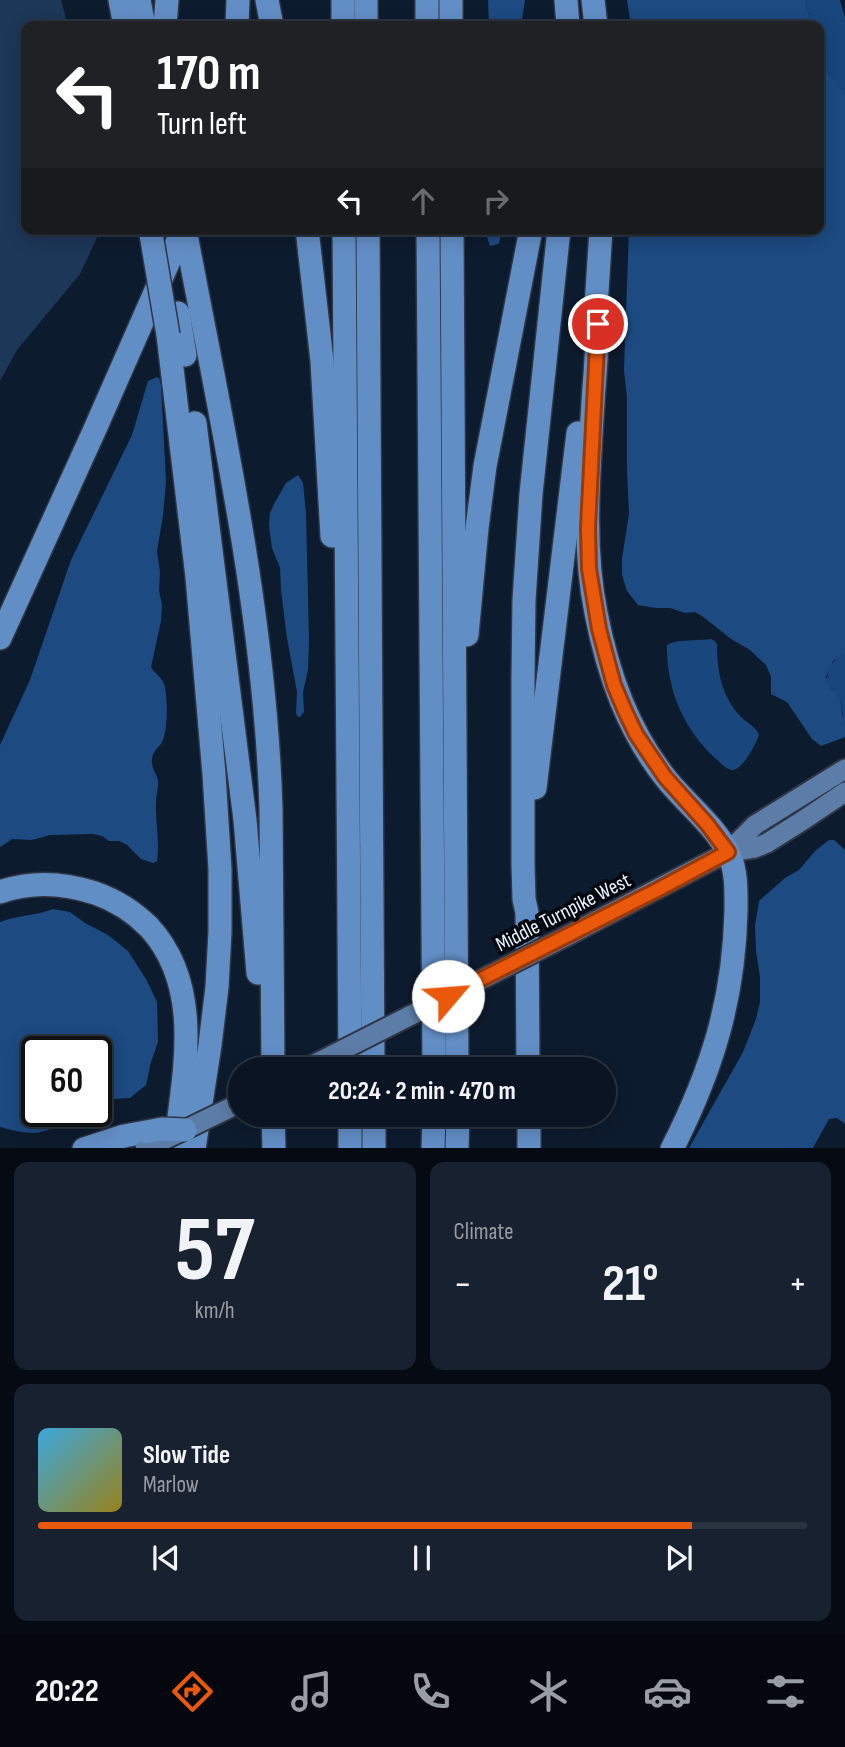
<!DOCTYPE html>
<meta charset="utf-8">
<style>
:root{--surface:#0a1422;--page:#18212f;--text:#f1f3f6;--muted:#999ea5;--line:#2a3340;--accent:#ea580c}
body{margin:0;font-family:"Sofia Sans Condensed",sans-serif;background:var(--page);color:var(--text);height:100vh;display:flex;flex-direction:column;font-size:26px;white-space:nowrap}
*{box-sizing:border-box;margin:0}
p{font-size:23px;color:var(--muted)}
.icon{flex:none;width:38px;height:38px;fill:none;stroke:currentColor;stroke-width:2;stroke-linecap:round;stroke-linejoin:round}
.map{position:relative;height:1148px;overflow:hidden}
.drawer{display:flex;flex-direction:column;gap:14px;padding:14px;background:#060b13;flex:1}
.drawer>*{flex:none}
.guide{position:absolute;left:21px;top:21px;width:803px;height:214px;border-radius:14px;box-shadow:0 4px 18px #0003,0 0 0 2px var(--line);background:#202124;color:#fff;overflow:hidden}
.speed{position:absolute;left:21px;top:1036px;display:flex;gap:14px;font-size:35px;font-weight:700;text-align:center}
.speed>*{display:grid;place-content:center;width:91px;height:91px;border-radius:50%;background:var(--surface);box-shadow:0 4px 18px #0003,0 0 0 2px var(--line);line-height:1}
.speed .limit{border:4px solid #111;border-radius:10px;background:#fff;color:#111}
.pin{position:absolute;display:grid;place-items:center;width:60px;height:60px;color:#fff;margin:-30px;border:4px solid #fff;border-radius:50%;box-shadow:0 2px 7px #0007}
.me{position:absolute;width:77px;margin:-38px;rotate:63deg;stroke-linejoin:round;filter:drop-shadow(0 0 5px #0008)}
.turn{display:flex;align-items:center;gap:24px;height:147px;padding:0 21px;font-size:32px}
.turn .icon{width:91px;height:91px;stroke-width:2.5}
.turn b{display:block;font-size:49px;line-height:60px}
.lanes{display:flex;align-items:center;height:66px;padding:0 21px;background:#0003;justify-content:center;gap:35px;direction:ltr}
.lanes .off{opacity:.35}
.big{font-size:52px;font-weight:700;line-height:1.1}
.drawer .tile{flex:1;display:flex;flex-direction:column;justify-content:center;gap:10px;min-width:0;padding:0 24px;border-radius:14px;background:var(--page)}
.drawer .dial{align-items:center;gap:0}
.dial b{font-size:91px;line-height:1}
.song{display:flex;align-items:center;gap:21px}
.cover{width:84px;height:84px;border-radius:10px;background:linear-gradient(135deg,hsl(200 70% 55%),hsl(50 70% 35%))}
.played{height:7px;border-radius:4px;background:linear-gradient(90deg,var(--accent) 85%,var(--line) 85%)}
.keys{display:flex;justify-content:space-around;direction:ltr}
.heat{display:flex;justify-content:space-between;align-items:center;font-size:38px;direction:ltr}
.drawer .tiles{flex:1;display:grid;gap:14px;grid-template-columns:1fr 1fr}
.tile:last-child{grid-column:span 2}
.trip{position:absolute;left:228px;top:1057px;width:388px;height:70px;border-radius:35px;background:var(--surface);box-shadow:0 4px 18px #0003,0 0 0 2px var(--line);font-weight:700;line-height:70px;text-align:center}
.menu{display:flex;height:112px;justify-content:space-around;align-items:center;background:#04080e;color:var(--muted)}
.menu .icon{width:49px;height:49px}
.menu .selected{color:var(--accent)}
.menu b{font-size:32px;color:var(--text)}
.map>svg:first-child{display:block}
.green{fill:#1d3759}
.forest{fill:#1c4a81}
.water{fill:#18467d}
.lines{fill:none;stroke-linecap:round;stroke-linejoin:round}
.primary-casing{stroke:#2f3544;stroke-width:23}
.highway-casing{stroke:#2f3544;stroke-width:26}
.primary{stroke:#5c7da8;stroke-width:19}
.highway{stroke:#628ec6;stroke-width:23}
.primary-bridge-casing{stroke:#2f3544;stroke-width:23;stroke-linecap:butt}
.highway-bridge-casing{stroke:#2f3544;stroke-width:26;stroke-linecap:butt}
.primary-bridge{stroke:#5c7da8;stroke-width:19}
.highway-bridge{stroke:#628ec6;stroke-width:23}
.route-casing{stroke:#983908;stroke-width:18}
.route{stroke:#ea580c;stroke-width:12}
.labels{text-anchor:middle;stroke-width:7;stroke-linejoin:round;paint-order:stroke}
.street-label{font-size:21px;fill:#ebf3fe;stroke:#02060d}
</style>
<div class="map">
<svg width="845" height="1149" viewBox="0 0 845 1149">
<rect width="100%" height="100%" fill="#0d1b2e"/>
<path class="green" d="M0,0H61L68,26H26V229H101L80,274L17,350L0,381Z"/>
<g class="forest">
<path d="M488,0H525L521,26H489Z"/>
<path d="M627,0H805L812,26H631Z"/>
<path d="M819,49L829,74L845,94V653L833,661L826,677L831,688L838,693L840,697L842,714L845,722V737L821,746L812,739L787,702L771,694V677L766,665L750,650L731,639L702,616L695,612L685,613L670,608H656L638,605L627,591L622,575V558L629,514L627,470V397L624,370L629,229H819Z"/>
<path d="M486,229H502L499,244L490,246L487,237Z"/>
<path d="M157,377L159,378L161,385L166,481L163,516L157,551L160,572L159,591L162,604L161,621L151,667C155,674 161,676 164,684C168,695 168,731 162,742C158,749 152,751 152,760C151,768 156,773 158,780C159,787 156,795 156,802C155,822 160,841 157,861L153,863L141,859L127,845L119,841H109L102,836L93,834L50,835L32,840L12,839L0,847V745L30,680L71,560L132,435L148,381Z"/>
<path d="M298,475L303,483L306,513L309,640L308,670L303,692L304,712L300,717H298L296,713L297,692L287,638L281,590L280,568L272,548L269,526L270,513L274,504L286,483Z"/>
<path d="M829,840H834L845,850V1124L837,1118L829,1119L813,1148H689L743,1052L756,1019L760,1002V977L756,951L755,926L759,901L785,878L799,870L815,851Z"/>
<path d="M53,909L70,912L85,923L108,935L128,951L146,979L157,1002L158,1042L151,1062L146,1085L130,1098L114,1099L96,1107V1052H37V1111H89C77,1118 48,1132 35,1133C23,1133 11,1130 0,1127V922C17,915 36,916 53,909Z"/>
</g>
<g class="water">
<path d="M805,0H840L845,18V94C823,69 819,60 819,26H812Z"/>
<path d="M711,639L715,641L717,645C717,672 722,695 739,715C746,723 755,725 759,735C756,744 743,769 733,770C726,770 720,762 715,758C683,729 666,687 667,645C676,639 699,641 711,639Z"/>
<path d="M845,653V722C841,713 842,698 837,693C835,690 831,688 828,685C825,670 832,660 845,653Z"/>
</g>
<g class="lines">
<g class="primary-casing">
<g id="primary">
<path d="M728,852L755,848L767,843L805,819L845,792"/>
<path d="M567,936L728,852L755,825L845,769"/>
</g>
</g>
<g class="highway-casing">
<g id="highway">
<path d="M120,0L125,26"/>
<path d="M139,0L144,26"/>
<path d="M267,0L272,26"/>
<path d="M343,0V26"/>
<path d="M366,0V26"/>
<path d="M427,0V26"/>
<path d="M451,0V26"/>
<path d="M566,0L568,26"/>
<path d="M593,0L596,26"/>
<path d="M165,26L167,0"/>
<path d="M237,26L238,0"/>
<path d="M185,229C221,421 265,613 271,809L273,1069"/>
<path d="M307,229L322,361L332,536"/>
<path d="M344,229L350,1069"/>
<path d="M368,229L373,1069"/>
<path d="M428,229L434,1069"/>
<path d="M452,229L457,1069"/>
<path d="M596,307C599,339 595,370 593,402C589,472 582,544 596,613C608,674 628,732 668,781C688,805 715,826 729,854C737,872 736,892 736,911C734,1000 712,1070 672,1149"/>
<path d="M178,313L185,355"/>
<path d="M593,319L596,307L601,229"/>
<path d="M168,335L197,577L214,774L220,869V932L217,987L210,1045L194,1149"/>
<path d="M195,423L245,820L258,973"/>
<path d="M467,635L477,528L485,466L531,229"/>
<path d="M0,638L95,429L183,229"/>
<path d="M535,788L578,433"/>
<path d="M0,892C31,881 64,883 95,893C115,900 134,912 149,927C205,988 183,1075 175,1149"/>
<path d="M528,1069L527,913L524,899L523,864V677L524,600L531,494L559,229"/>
<path d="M273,1115L274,1149"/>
<path d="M350,1115V1149"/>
<path d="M374,1115V1149"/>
<path d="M529,1115V1149"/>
<path d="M84,1149L124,1136L146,1132"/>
<path d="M433,1149L434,1115"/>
<path d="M457,1149L458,1115"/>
</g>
</g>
<use href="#primary" class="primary"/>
<use href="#highway" class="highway"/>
<g class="primary-bridge-casing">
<g id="primary-bridge">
<path d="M305,1069L567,936"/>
<path d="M145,1149L240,1103"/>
</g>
</g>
<g class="highway-bridge-casing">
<g id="highway-bridge">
<path d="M151,234L168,335"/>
<path d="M146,1132L162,1129L185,1130"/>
</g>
</g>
<use href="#primary-bridge" class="primary-bridge"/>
<use href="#highway-bridge" class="highway-bridge"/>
</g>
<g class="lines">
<g class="route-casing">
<path id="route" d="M448,996L659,889L728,852L707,824L665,777L636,734L625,711L614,685L599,629L589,569L588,528L598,324"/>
</g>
<use href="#route" class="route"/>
</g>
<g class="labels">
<g class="street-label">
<text transform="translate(563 912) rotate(-27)" y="7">Middle Turnpike West</text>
</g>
</g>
</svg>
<div class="speed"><div class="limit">60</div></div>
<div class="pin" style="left:598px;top:324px;background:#d93025"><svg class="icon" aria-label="arrive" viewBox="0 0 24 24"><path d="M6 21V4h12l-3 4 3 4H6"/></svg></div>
<svg class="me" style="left:448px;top:996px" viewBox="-20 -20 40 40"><circle r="19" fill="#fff"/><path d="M0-13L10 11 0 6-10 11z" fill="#ea580c"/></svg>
<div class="trip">20:24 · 2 min · 470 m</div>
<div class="guide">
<div class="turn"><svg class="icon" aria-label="left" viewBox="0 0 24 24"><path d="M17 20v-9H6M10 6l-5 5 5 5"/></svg><div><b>170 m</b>Turn left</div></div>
<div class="lanes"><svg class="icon" aria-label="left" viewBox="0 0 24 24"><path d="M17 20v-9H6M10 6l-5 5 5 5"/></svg><svg class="icon off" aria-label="ahead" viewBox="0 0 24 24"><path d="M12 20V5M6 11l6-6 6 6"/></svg><svg class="icon off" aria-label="right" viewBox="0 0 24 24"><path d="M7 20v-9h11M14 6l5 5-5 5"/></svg></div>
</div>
</div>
<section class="drawer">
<div class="tiles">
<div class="tile dial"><b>57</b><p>km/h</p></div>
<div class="tile"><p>Climate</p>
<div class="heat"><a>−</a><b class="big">21°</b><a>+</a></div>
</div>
<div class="tile">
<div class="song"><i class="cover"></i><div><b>Slow Tide</b><p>Marlow</p></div></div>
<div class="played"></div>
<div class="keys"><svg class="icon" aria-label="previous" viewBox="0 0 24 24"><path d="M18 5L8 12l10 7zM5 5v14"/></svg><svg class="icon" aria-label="pause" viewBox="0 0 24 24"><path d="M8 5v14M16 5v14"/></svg><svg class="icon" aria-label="next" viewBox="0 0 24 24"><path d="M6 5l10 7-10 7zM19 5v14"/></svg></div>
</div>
</div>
</section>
<nav class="menu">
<b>20:22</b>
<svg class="icon selected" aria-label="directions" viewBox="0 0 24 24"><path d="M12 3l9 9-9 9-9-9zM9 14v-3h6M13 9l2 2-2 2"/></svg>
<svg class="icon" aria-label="music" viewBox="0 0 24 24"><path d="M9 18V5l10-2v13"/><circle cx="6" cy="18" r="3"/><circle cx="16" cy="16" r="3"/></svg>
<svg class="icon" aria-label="phone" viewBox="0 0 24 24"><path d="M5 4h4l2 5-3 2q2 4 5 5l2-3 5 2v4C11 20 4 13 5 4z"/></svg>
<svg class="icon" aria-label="climate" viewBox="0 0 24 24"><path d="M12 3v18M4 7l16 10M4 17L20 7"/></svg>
<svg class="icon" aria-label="car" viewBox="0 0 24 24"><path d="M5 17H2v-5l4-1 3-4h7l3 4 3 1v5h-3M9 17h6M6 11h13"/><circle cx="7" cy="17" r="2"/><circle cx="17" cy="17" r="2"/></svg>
<svg class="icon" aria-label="filters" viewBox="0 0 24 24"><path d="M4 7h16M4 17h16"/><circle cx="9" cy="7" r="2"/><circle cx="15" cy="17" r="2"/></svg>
</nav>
